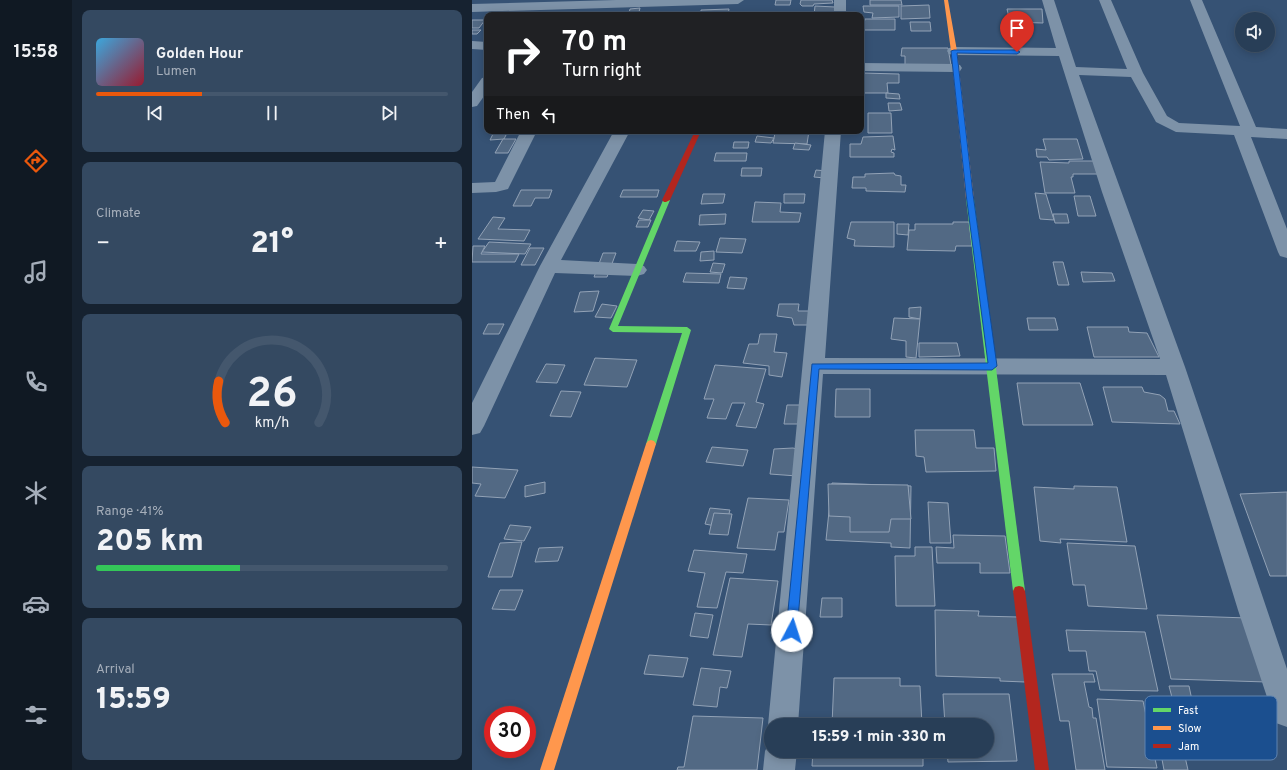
<!DOCTYPE html>
<meta charset="utf-8">
<style>
:root{--surface:#283e57;--page:#344961;--text:#f1f3f6;--muted:#a5aeba;--line:#44576d;--accent:#ea580c}
body{margin:0;font-family:Overpass,sans-serif;background:var(--page);color:var(--text);height:100vh;display:flex;flex-direction:column;font-size:15px;white-space:nowrap}
*{box-sizing:border-box;margin:0}
p{font-size:13px;color:var(--muted)}
.icon{flex:none;width:22px;height:22px;fill:none;stroke:currentColor;stroke-width:2;stroke-linecap:round;stroke-linejoin:round}
.map{position:relative;flex:1;overflow:hidden}
.drawer{display:flex;flex-direction:column;gap:10px;padding:10px;background:#162230;width:400px}
.drawer>*{flex:none}
.guide{position:absolute;left:12px;top:12px;width:380px;height:122px;border-radius:8px;box-shadow:0 2px 10px #0003,0 0 0 1px var(--line);background:#202124;color:#fff;overflow:hidden}
.controls{position:absolute;left:763px;top:12px;display:grid;gap:8px}
.controls a{display:grid;place-items:center;width:40px;height:40px;border-radius:50%;background:var(--surface);box-shadow:0 2px 10px #0003,0 0 0 1px var(--line);font-size:20px}
.speed{position:absolute;left:12px;top:706px;display:flex;gap:8px;font-size:20px;font-weight:700;text-align:center}
.speed>*{display:grid;place-content:center;width:52px;height:52px;border-radius:50%;background:var(--surface);box-shadow:0 2px 10px #0003,0 0 0 1px var(--line);line-height:1}
.speed .limit{border:6px solid #d22;background:#fff;color:#111}
.pin{position:absolute;display:grid;place-items:center;width:34px;height:34px;color:#fff;margin:-41px -17px;border-radius:50% 50% 50% 0;rotate:-45deg;box-shadow:0 0 4px #0007}
.pin .icon{rotate:45deg}
.me{position:absolute;width:44px;margin:-22px;rotate:5deg;stroke-linejoin:round;filter:drop-shadow(0 0 3px #0008)}
.turn{display:flex;align-items:center;gap:14px;height:84px;padding:0 12px;font-size:18px}
.turn .icon{width:52px;height:52px;stroke-width:2.5}
.turn b{display:block;font-size:28px;line-height:34px}
.then{display:flex;align-items:center;height:38px;padding:0 12px;background:#0003;gap:8px;font-size:15px}
.big{font-size:30px;font-weight:800;line-height:1.1}
.drawer .tile{flex:1;display:flex;flex-direction:column;justify-content:center;gap:6px;min-width:0;padding:0 14px;border-radius:8px;background:var(--page)}
.drawer .dial{align-items:center;gap:0}
.dial svg{height:104px;overflow:visible;fill:none;stroke:var(--line);stroke-width:7;stroke-linecap:round;text-anchor:middle}
.dial text{fill:var(--text);stroke:none}
.song{display:flex;align-items:center;gap:12px}
.cover{width:48px;height:48px;border-radius:6px;background:linear-gradient(135deg,hsl(200 70% 55%),hsl(350 70% 35%))}
.played{height:4px;border-radius:2px;background:linear-gradient(90deg,var(--accent) 30%,var(--line) 30%)}
.keys{display:flex;justify-content:space-around;direction:ltr}
.heat{display:flex;justify-content:space-between;align-items:center;font-size:22px;direction:ltr}
.charge{height:6px;border-radius:3px;background:linear-gradient(90deg,#34c759 41%,var(--line) 0)}
.trip{position:absolute;left:292px;top:718px;width:230px;height:40px;border-radius:20px;background:var(--surface);box-shadow:0 2px 10px #0003,0 0 0 1px var(--line);font-weight:800;line-height:40px;text-align:center}
main{display:flex;flex:1;min-height:0}
.tabs{display:flex;flex-direction:column;width:72px;justify-content:space-around;align-items:center;background:#101923;color:var(--muted)}
.tabs .icon{width:28px;height:28px}
.tabs .selected{color:var(--accent)}
.tabs b{font-size:18px;color:var(--text)}
.map>svg:first-child{display:block}
.building{fill:#526984;stroke:#92a2b6}
.lines{fill:none;stroke-linecap:round;stroke-linejoin:round}
.street{fill:#7d92a8;fill-rule:evenodd}
.fast{fill:#63d668;fill-rule:evenodd}
.slow{fill:#ff974d;fill-rule:evenodd}
.jam{fill:#b3261e;fill-rule:evenodd}
.route{fill:#1a73e8;stroke:#114b97}
.key{fill:#1b4f8f;stroke:#5f84b1;stroke-width:1}
.key-label{font-size:11px;fill:#fff}
</style>
<main>
<nav class="tabs">
<b>15:58</b>
<svg class="icon selected" aria-label="directions" viewBox="0 0 24 24"><path d="M12 3l9 9-9 9-9-9zM9 14v-3h6M13 9l2 2-2 2"/></svg>
<svg class="icon" aria-label="music" viewBox="0 0 24 24"><path d="M9 18V5l10-2v13"/><circle cx="6" cy="18" r="3"/><circle cx="16" cy="16" r="3"/></svg>
<svg class="icon" aria-label="phone" viewBox="0 0 24 24"><path d="M5 4h4l2 5-3 2q2 4 5 5l2-3 5 2v4C11 20 4 13 5 4z"/></svg>
<svg class="icon" aria-label="climate" viewBox="0 0 24 24"><path d="M12 3v18M4 7l16 10M4 17L20 7"/></svg>
<svg class="icon" aria-label="car" viewBox="0 0 24 24"><path d="M5 17H2v-5l4-1 3-4h7l3 4 3 1v5h-3M9 17h6M6 11h13"/><circle cx="7" cy="17" r="2"/><circle cx="17" cy="17" r="2"/></svg>
<svg class="icon" aria-label="filters" viewBox="0 0 24 24"><path d="M4 7h16M4 17h16"/><circle cx="9" cy="7" r="2"/><circle cx="15" cy="17" r="2"/></svg>
</nav>
<section class="drawer">
<div class="tile">
<div class="song"><i class="cover"></i><div><b>Golden Hour</b><p>Lumen</p></div></div>
<div class="played"></div>
<div class="keys"><svg class="icon" aria-label="previous" viewBox="0 0 24 24"><path d="M18 5L8 12l10 7zM5 5v14"/></svg><svg class="icon" aria-label="pause" viewBox="0 0 24 24"><path d="M8 5v14M16 5v14"/></svg><svg class="icon" aria-label="next" viewBox="0 0 24 24"><path d="M6 5l10 7-10 7zM19 5v14"/></svg></div>
</div>
<div class="tile"><p>Climate</p>
<div class="heat"><a>−</a><b class="big">21°</b><a>+</a></div>
</div>
<div class="tile dial"><svg viewBox="0 0 100 80">
<path d="M14 69A42 42 0 1 1 86 69"/>
<path d="M14 69A42 42 0 0 1 9 37" stroke="#ea580c"/>
<text x="50" y="56" font-size="32" font-weight="700">26</text>
<text x="50" y="72" font-size="11">km/h</text>
</svg></div>
<div class="tile"><p>Range · 41%</p><b class="big">205 km</b><div class="charge"></div></div>
<div class="tile"><p>Arrival</p><b class="big">15:59</b></div>
</section>
<div class="map">
<svg width="815" height="770" viewBox="0 0 815 770">
<rect width="100%" height="100%" fill="#365274"/>
<g class="building">
<path d="M304,0H319L318,5H303Z"/>
<path d="M329,0H360L361,3L342,4L341,6H330L328,4Z"/>
<path d="M398,0H429L430,5H398Z"/>
<path d="M457,5L458,18L429,19V6Z"/>
<path d="M343,6L363,7L362,15H342Z"/>
<path d="M391,6H427V17L400,18L401,13L392,12Z"/>
<path d="M168,8L167,12L157,13L158,9Z"/>
<path d="M257,9L256,15H229V10Z"/>
<path d="M535,9H570L571,23L538,22Z"/>
<path d="M393,19H423V30H389V24H392Z"/>
<path d="M0,20H13L7,28H0Z"/>
<path d="M438,22H458L459,31H439Z"/>
<path d="M0,30H9L5,34H0Z"/>
<path d="M430,48H476L479,65L433,66V56H429Z"/>
<path d="M390,73L427,74V83H415L416,93H392Z"/>
<path d="M414,93L427,94L428,99L414,98Z"/>
<path d="M416,103H428L430,110L417,111Z"/>
<path d="M396,113H419L420,133H396Z"/>
<path d="M311,131H337L335,144L301,143L303,133H310Z"/>
<path d="M35,133L32,139L18,140L21,134Z"/>
<path d="M285,136L302,138L299,143L283,142Z"/>
<path d="M421,136L423,150L420,149L419,152L422,153V157H378V144H389L391,137Z"/>
<path d="M31,139H44L36,153H23Z"/>
<path d="M571,139H605L611,159L577,160L575,157H565L564,149L574,150Z"/>
<path d="M262,142H277L276,148H261Z"/>
<path d="M323,143L339,145L337,150L321,149Z"/>
<path d="M244,153H275L274,161H242Z"/>
<path d="M597,161H623L627,174H601V177H599L603,193H573L568,162L597,163Z"/>
<path d="M270,168H290L289,176H269Z"/>
<path d="M344,170L355,171L353,178L342,177Z"/>
<path d="M422,173L423,175L429,176V185H434L433,192L394,191V188H380L381,177H393V174Z"/>
<path d="M49,190H80L77,198H63L59,206H41Z"/>
<path d="M151,190H187L185,197H148Z"/>
<path d="M563,193L574,194L582,220L568,219Z"/>
<path d="M231,194H253L251,203L229,204Z"/>
<path d="M312,194H333L332,203H312Z"/>
<path d="M602,196H618L624,216H606Z"/>
<path d="M283,202L309,203L308,212L329,213L327,222H280Z"/>
<path d="M171,210L182,211L177,220L166,218Z"/>
<path d="M254,214L253,224L227,225L228,215Z"/>
<path d="M581,214H595L597,223H583Z"/>
<path d="M21,217L33,218L26,229L58,230L52,241L6,239Z"/>
<path d="M167,220H179L176,227H164Z"/>
<path d="M379,222H422V247L382,246L383,240L375,238Z"/>
<path d="M481,222H497L500,246H484L483,251L435,250L437,230H443V224H481Z"/>
<path d="M425,224H437L436,235L425,234Z"/>
<path d="M248,238L274,239L270,253L244,252Z"/>
<path d="M205,241L228,242L224,251H202Z"/>
<path d="M17,242L59,244L53,254L10,252Z"/>
<path d="M1,246H13L9,254H47L43,262H0Z"/>
<path d="M58,248H72L63,265H49Z"/>
<path d="M242,251V260L228,261L229,252Z"/>
<path d="M131,253H144L135,277H122Z"/>
<path d="M581,262H591L597,285H586Z"/>
<path d="M241,263L253,264L250,273L238,272Z"/>
<path d="M609,272L640,273L643,281L611,282Z"/>
<path d="M214,273L249,274L247,283L211,282Z"/>
<path d="M258,277L275,278L272,289L255,288Z"/>
<path d="M127,291L121,311L102,312L108,292Z"/>
<path d="M130,304L145,306L139,318L123,317Z"/>
<path d="M307,304H327L326,311H340L338,325H322L320,318L305,316Z"/>
<path d="M449,307L448,319L437,317V308Z"/>
<path d="M422,318L448,319L444,358L434,357V341L419,339Z"/>
<path d="M555,318H583L586,330H557Z"/>
<path d="M16,324H32L27,334H11Z"/>
<path d="M615,327H656L657,332L675,333L687,357H622Z"/>
<path d="M288,334H305L302,352L315,353L310,377L297,375V366L271,363L277,344H286Z"/>
<path d="M447,343H485L488,356L447,357Z"/>
<path d="M123,358L165,360L155,387L112,385Z"/>
<path d="M74,364L93,365L85,383L64,382Z"/>
<path d="M243,365L294,369L284,402L292,404L284,428L264,426L273,403H260L254,419L235,418L242,399H232Z"/>
<path d="M545,383H608L621,425H551Z"/>
<path d="M631,387H670L672,392L688,395L693,399L696,411H702L708,424L640,422Z"/>
<path d="M364,389H398V417H363Z"/>
<path d="M89,391L109,392L99,417L78,416Z"/>
<path d="M315,405H330L328,424H312Z"/>
<path d="M443,430H502L504,448H522L524,471L454,472L452,457L444,456Z"/>
<path d="M240,447L276,450L271,466L234,462Z"/>
<path d="M321,448L328,450L325,476L298,474L302,449Z"/>
<path d="M0,467L46,470L33,498L3,496L9,484L0,483Z"/>
<path d="M73,482V493L53,497V486Z"/>
<path d="M360,483L439,486L438,548L419,547V543L354,540Z"/>
<path d="M356,484L436,485L439,519H419L417,532H378V517L357,516Z"/>
<path d="M602,486L645,487L655,542L588,539L589,543L568,541L562,487L602,489Z"/>
<path d="M815,492V576H798L768,494Z"/>
<path d="M276,498L317,500L312,532H306L303,550L265,548Z"/>
<path d="M456,502L476,503L479,543H458Z"/>
<path d="M238,508L258,510L253,528L233,524Z"/>
<path d="M242,513L260,514L256,535L237,534Z"/>
<path d="M38,525L59,527L52,541L32,539Z"/>
<path d="M481,535L533,536L538,573H508V563H465L464,547L482,548Z"/>
<path d="M50,542L40,577H16L28,543Z"/>
<path d="M595,543L663,546L675,609L616,606L613,585H601Z"/>
<path d="M91,547L86,561L63,562L67,548Z"/>
<path d="M443,547H460L463,606H424L423,556H443Z"/>
<path d="M222,550L275,554L271,573L254,572L245,608L225,607L233,573L216,571Z"/>
<path d="M258,578L306,581L299,625L276,624L270,657L241,655Z"/>
<path d="M28,590H51L43,610L20,609Z"/>
<path d="M350,598H370V617H348Z"/>
<path d="M463,610L507,611L506,616L547,617L553,682L528,681V678L464,676Z"/>
<path d="M223,613L241,615L236,638L218,636Z"/>
<path d="M685,615L776,618L795,682L699,679Z"/>
<path d="M594,630L673,632L686,691L628,690L624,671H617L614,651H597Z"/>
<path d="M177,655L216,658L211,677L172,674Z"/>
<path d="M229,668L259,671L255,688L248,687L245,707L221,705Z"/>
<path d="M580,674H621L623,682H612L617,707L620,708L621,718H624L633,770H604L597,721H588Z"/>
<path d="M362,678H428V686H448L450,725H360Z"/>
<path d="M697,686H717L721,705H702Z"/>
<path d="M471,694H537L545,761L476,762L475,751H515V725H473Z"/>
<path d="M625,699L671,701L685,768L635,767Z"/>
<path d="M221,716L291,718L285,770H205L206,767H212Z"/>
<path d="M686,738L709,739L716,770H692Z"/>
<path d="M341,751H451V766H340Z"/>
</g>
<g class="lines">
<g class="street">
<path d="M144,0H272L266,4L0,12V4Z"/>
<rect x="362" y="0" width="12" height="15"/>
<path d="M570,0H582L604,67L655,69L627,0H639L671,73L695,116L707,123L768,126L718,0H730L784,127L815,129V139L779,137L815,229V258L808,256L806,252L762,135L704,132L684,122L659,77L607,75L713,367L815,669V727L804,723L800,712L766,610L694,375L351,374L326,725H299V733L296,725L353,131H369L353,358L688,359L630,192L587,56L482,55L477,54L475,51L477,48L482,47L584,48Z"/>
<path d="M0,41L15,42V50L0,49Z"/>
<path d="M389,63L483,64L488,65L490,68L488,71L483,72L389,71Z"/>
<path d="M15,77V92L5,106L0,107V92L10,78Z"/>
<path d="M49,131H65L36,189L24,192L0,193V183L23,182Z"/>
<path d="M142,131H158L89,260L165,264L172,266L175,270L172,274L165,276L83,273L12,426L8,433L0,435V403L68,266Z"/>
<path d="M299,739V751H325L323,770H291L293,751Z"/>
</g>
<g class="fast">
<path d="M498,197L502,199L553,591L551,595L547,596L543,595L541,591L494,199Z"/>
<path d="M192,198H194L198,200L146,326L215,327L219,330L184,444L182,447L179,448L176,447L174,444L210,333L141,332L137,329Z"/>
</g>
<g class="slow">
<path d="M472,0H476L485,51L502,199L498,201L494,199L479,51Z"/>
<path d="M179,440L182,441L184,444L82,770H68L174,444L176,441Z"/>
</g>
<g class="jam">
<path d="M223,131H229L198,200L194,202H192L190,200Z"/>
<path d="M547,586L551,587L553,591L577,770H563L541,591L543,587Z"/>
</g>
</g>
<path class="route" d="M482,50H545L548,52L545,54L485,53L501,194L525,366L520,370L347,369L325,631L324,635L320,637L315,635L314,631L340,364L516,363L494,194L479,51Z"/>
<rect x="673" y="696" width="132" height="64" rx="6" class="key"/>
<rect x="681" y="708" width="18" height="4" fill="#63d668"/>
<rect x="681" y="726" width="18" height="4" fill="#ff974d"/>
<rect x="681" y="744" width="18" height="4" fill="#b3261e"/>
<g class="key-label">
<text x="706" y="714">Fast</text>
<text x="706" y="732">Slow</text>
<text x="706" y="750">Jam</text>
</g>
</svg>
<div class="controls">
<a><svg class="icon" aria-label="sound" viewBox="0 0 24 24"><path d="M4 9h4l5-4v14l-5-4H4zM17 9q2 3 0 6"/></svg></a>
</div>
<div class="speed"><div class="limit">30</div></div>
<div class="pin" style="left:545px;top:52px;background:#d93025"><svg class="icon" aria-label="arrive" viewBox="0 0 24 24"><path d="M6 21V4h12l-3 4 3 4H6"/></svg></div>
<svg class="me" style="left:320px;top:631px" viewBox="-20 -20 40 40"><circle r="19" fill="#fff"/><path d="M0-13L10 11 0 6-10 11z" fill="#1a73e8"/></svg>
<div class="trip">15:59 · 1 min · 330 m</div>
<div class="guide">
<div class="turn"><svg class="icon" aria-label="right" viewBox="0 0 24 24"><path d="M7 20v-9h11M14 6l5 5-5 5"/></svg><div><b>70 m</b>Turn right</div></div>
<div class="then">Then<svg class="icon" aria-label="left" viewBox="0 0 24 24"><path d="M17 20v-9H6M10 6l-5 5 5 5"/></svg></div>
</div>
</div>
</main>
